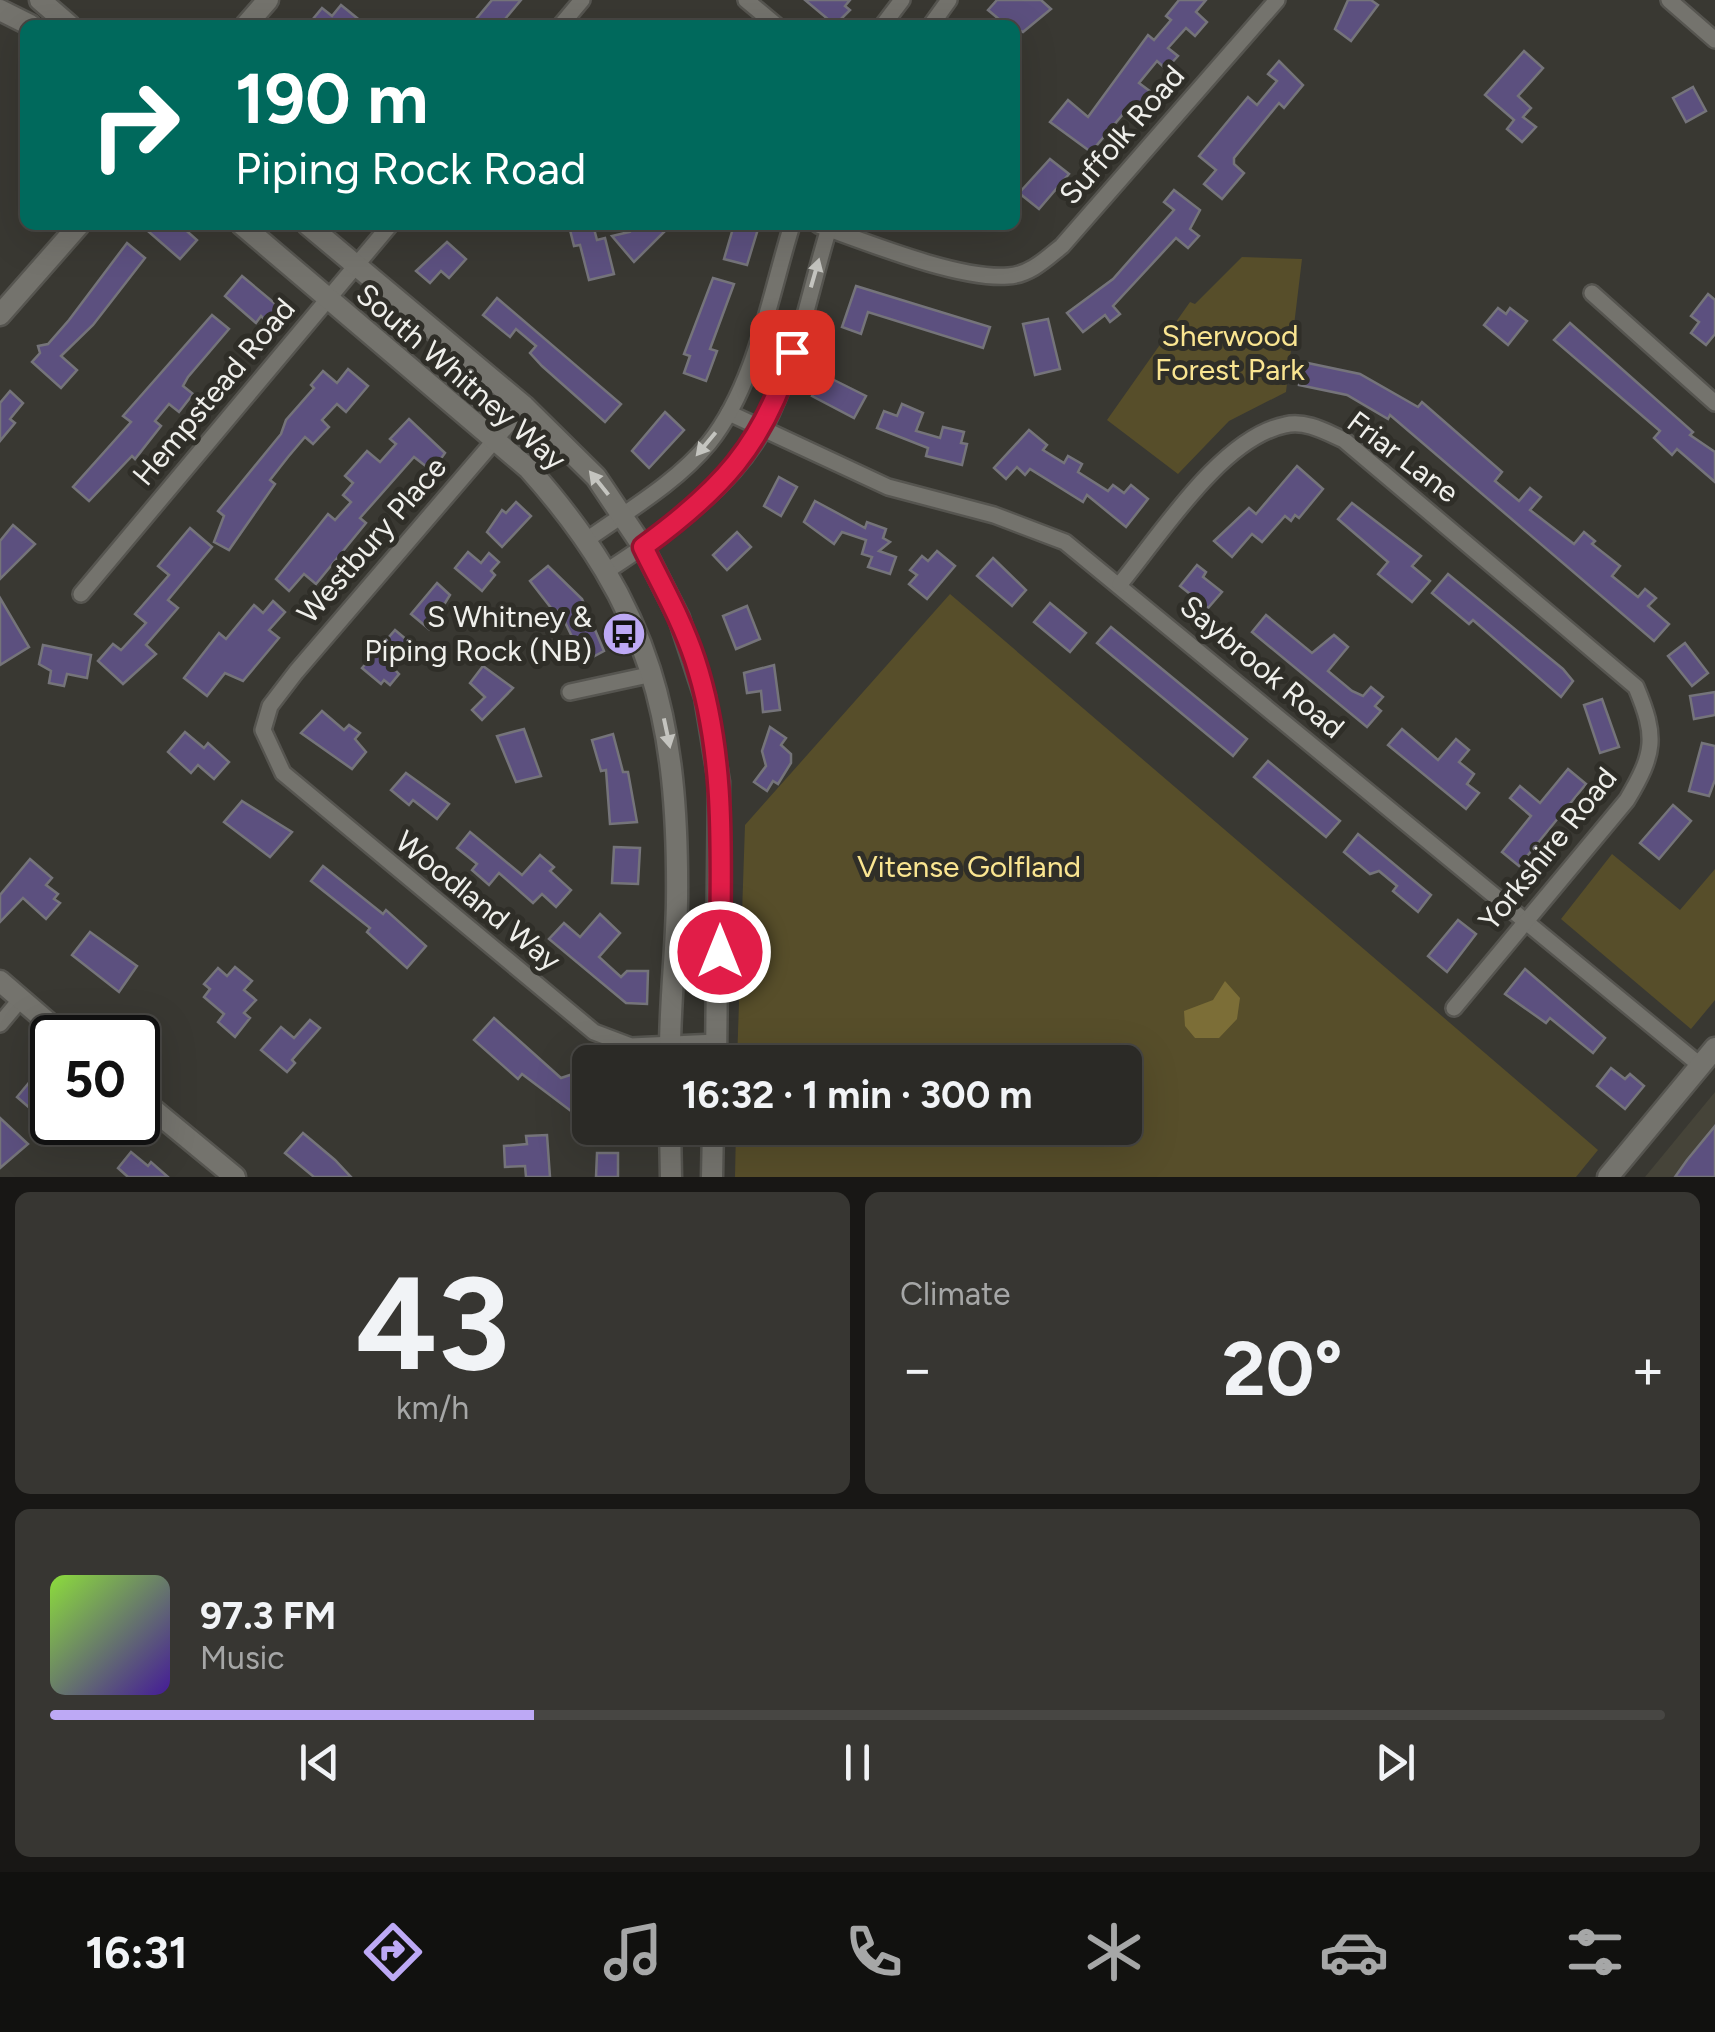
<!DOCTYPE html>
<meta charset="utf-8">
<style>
:root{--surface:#2b2a26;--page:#373632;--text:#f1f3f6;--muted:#a6a7a7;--line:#474643;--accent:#bda9f5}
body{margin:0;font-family:Figtree,sans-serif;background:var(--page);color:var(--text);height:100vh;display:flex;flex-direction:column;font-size:38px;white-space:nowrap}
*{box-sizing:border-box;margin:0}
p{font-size:32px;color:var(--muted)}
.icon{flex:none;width:55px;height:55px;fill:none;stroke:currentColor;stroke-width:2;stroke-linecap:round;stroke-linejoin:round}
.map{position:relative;height:1177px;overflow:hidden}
.side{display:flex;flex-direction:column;gap:15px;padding:15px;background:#181715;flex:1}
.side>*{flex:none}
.guide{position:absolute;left:20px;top:20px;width:1000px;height:210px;border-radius:15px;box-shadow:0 10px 40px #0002,0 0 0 2px var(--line);background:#00695c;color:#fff;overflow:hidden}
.speed{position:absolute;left:30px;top:1015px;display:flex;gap:20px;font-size:50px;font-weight:700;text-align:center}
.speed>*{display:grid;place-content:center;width:130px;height:130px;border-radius:50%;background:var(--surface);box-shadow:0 10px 40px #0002,0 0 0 2px var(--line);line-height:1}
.speed .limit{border:5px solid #111;border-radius:15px;background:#fff;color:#111}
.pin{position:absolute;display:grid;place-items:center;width:85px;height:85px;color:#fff;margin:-42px;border-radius:20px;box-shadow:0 5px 15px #0006}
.me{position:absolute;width:110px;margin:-55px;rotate:0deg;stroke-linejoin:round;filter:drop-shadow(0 0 8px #0008)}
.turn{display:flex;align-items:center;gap:35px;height:210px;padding:0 50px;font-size:45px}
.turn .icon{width:130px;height:130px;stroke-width:2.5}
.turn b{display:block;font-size:70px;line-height:85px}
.big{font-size:75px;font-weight:700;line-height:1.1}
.side .card{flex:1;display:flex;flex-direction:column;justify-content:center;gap:15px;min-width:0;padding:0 35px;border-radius:15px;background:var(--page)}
.side .dial{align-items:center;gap:0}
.dial b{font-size:130px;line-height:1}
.song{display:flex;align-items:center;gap:30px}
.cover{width:120px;height:120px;border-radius:15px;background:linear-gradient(135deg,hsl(90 70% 55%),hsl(260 70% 35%))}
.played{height:10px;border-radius:5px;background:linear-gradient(90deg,var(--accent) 30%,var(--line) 30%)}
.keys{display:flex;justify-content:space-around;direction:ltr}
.heat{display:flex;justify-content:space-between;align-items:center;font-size:55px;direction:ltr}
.side .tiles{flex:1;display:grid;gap:15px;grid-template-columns:1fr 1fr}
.card:last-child{grid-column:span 2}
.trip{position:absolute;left:572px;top:1045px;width:570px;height:100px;border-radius:15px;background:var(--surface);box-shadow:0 10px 40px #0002,0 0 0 2px var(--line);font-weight:700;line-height:100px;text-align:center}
.dock{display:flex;height:160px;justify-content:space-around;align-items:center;background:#11110f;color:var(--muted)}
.dock .icon{width:70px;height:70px}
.dock .selected{color:var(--accent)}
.dock b{font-size:45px;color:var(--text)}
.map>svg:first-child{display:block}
.built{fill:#464439}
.green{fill:#574e2a}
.water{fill:#7c6e37}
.building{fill:#5c507f;stroke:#75747a;stroke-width:2.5}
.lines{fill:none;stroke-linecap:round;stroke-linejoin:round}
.street-casing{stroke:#565550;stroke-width:20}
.secondary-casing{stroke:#565550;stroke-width:25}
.street{stroke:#74736d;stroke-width:15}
.secondary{stroke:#74736d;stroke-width:20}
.oneway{fill:#c4c4bf}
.route-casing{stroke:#92132f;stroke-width:25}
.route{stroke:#e11d48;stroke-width:18}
.labels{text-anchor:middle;stroke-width:10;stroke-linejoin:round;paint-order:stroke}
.street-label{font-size:30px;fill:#efefeb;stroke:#2f2e28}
.park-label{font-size:30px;fill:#fae591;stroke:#2f2e28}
.poi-label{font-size:30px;fill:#efefeb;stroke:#2f2e28;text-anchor:end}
</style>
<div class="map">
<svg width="1715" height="1177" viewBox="0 0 1715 1177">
<rect width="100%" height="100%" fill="#393832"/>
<path class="built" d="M1715,1092V1177H1645Z"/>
<g class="green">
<path d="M1242,257L1302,259L1286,392L1229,421L1178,474L1107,420L1190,302L1195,304Z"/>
<path d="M950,594L1598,1150L1576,1177H735L736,1128H1125V1062H737L745,825Z"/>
<path d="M1612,854L1680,910L1715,869V1000L1691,1029L1561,919Z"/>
</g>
<path class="water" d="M1225,981L1240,998L1237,1019L1219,1038H1195L1185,1026L1184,1011L1213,1000Z"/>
<g class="building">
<path d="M492,0H521L500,25H471Z"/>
<path d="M805,0H850L845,6L850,10L835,25Z"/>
<path d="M997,0H1041L1051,9L1023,32L1006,25L988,10Z"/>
<path d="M1179,0H1206L1196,12L1207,22L1195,36L1186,28L1168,48L1178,56L1166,69L1157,61L1139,83L1151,92L1135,110L1130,106L1091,152L1050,122L1068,100L1088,117L1148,35L1154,40L1171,20L1166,16Z"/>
<path d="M1348,0H1371L1378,5L1351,41L1335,29Z"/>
<path d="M341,5L357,18L351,25H308L322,8L332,16Z"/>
<path d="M1524,51L1543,68L1518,96L1531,108L1523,117L1536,127L1522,142L1507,129L1514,120L1485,95Z"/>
<path d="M1279,61L1303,85L1284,108L1279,103L1234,158V164L1244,173L1222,199L1204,184L1216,170L1199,156L1248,97L1257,105L1277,81L1268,74Z"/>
<path d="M1693,87L1706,111L1686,122L1673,98Z"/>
<path d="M1050,159L1069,174L1039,209L1019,193Z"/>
<path d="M1174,190L1200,210L1190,229L1199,236L1188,248L1176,238L1113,306L1120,314L1110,322L1105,315L1083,332L1067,313L1113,279L1174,210L1164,202Z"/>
<path d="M141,225H180L197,240L180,259Z"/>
<path d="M593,225L597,240L605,238L614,274L589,280L580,245L574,246L570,230Z"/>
<path d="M622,225H671L634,262L612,236L629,232Z"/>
<path d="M734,225L758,229L747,265L724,259Z"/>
<path d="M447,242L466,259L449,278L441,271L430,283L416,271Z"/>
<path d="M127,243L145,258L93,325L61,356L77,370L61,388L32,362L40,353L38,346L48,344L69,320Z"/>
<path d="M242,276L279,307L267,322L261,316L256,323L225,296Z"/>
<path d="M713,278L734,284L710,349L717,351L706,381L684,373L690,356L684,354Z"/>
<path d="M856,286L990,327L983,348L868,312L861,334L842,327Z"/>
<path d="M1708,294L1715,300V334L1706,345L1691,333L1699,322L1691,316Z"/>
<path d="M497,298L621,404L605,422L542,366L530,353L536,346L516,329L510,337L483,315Z"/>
<path d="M1498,308L1506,314L1510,308L1527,321L1508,345L1484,325Z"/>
<path d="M212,315L229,329L188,377L183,386L193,394L179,412L169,404L155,421L161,426L135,459L132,456L89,501L73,487L131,422L123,416Z"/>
<path d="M1048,319L1060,369L1035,375L1023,324Z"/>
<path d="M1570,323L1693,432L1690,435L1715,452V482L1677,449L1672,455L1654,438L1660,431L1554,340Z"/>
<path d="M1303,362L1360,374L1418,407L1422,402L1502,472L1495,481L1519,501L1530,488L1541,497L1530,510L1574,544L1584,532L1595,541L1592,544L1620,566L1612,576L1638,597L1645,589L1656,598L1648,606L1669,624L1654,641L1390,415L1388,419L1347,395L1299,385Z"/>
<path d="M348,369L368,386L346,412L337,404L322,420L329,427L313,444L305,437L288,457L270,480L275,484L229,550L214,542L224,516L218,511L281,434L286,420L314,388L311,385L323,371L337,383Z"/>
<path d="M824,375L866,396L854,418L812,396Z"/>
<path d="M10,391L23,403L10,419L15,423L0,441V403Z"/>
<path d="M902,404L923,413L916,431L940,438L943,427L964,432L961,443L967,444L962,465L926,456L928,448L877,428L884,411L897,416Z"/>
<path d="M665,412L684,430L649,468L632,451Z"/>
<path d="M409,419L445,453L432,471L414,457L360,518L366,523L316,584L304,574L289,591L276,579L328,514L335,520L351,502L343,495L353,483L345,476L367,451L380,462L396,444L390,439Z"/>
<path d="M1029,430L1047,445L1043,450L1064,463L1068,456L1082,464L1078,472L1108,491L1113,485L1124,493L1131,485L1148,499L1126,527L1087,495L1083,502L1030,469L1025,475L1017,467L1006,479L994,468Z"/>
<path d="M1297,466L1323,489L1299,518L1295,515L1291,521L1285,516L1262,542L1252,534L1232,557L1214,541L1249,508L1256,514Z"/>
<path d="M779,477L797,487L781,516L764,506Z"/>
<path d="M815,501L865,528L867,522L886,529L883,538L890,542L879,551L896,557L890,574L868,567L872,557L862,554L866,540L842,532L834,544L804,522Z"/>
<path d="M516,502L531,516L502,547L487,532L502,510L506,513Z"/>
<path d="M1352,503L1421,556L1412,566L1430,581L1412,602L1378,574L1388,562L1338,519Z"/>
<path d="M13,525L35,544L0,579V541Z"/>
<path d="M190,528L212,547L168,600L178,608L146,645L156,654L123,684L98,661L113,644L121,650L146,623L135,614L169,575L158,566Z"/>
<path d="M737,532L751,547L727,570L713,555Z"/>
<path d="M937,551L955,566L927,599L909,584L917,575L910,570L922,556L928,561Z"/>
<path d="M468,552L481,563L489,553L499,562L491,571L495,575L482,591L455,568Z"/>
<path d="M993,558L1026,590L1012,606L977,576Z"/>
<path d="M1197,565L1206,572L1203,577L1222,592L1208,608L1180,586Z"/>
<path d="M548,566L582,599L604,651L589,659L582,645L577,647L559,610L555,613L530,581Z"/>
<path d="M1448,574L1563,669L1573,681L1561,697L1473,620L1469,624L1432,593Z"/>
<path d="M437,583L450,595L429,629L411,614Z"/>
<path d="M0,598L29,647L0,665Z"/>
<path d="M273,601L285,612L269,630L279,638L243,681L225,673L207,696L184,678L219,633L226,639L254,605L263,613Z"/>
<path d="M1050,603L1086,633L1070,652L1034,622Z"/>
<path d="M747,606L760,639L736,649L723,616Z"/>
<path d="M1266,615L1312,653L1334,635L1348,647L1328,671L1352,691L1363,696L1371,687L1383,697L1375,706L1381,711L1367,727L1252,632Z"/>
<path d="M1111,627L1247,739L1233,756L1097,643Z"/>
<path d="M395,630L414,646L394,669L399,674L390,685L384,680L381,684L362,668Z"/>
<path d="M1685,643L1708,673L1692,686L1668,656Z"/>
<path d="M43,645L91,655L87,678L67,674L64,686L49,683L51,671L39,664Z"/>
<path d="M774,665L780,710L763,712L761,691L747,693L744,673Z"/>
<path d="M483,666L513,688L482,720L472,710L485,697L470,683Z"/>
<path d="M1715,692V715L1694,719L1690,696Z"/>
<path d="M1602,699L1619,747L1600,753L1584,705Z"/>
<path d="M322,711L344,730L349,725L360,733L355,739L366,752L352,769L301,733Z"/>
<path d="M770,727L786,738L781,745L791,754V763L778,784L773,781L767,791L754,782L766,766L762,751Z"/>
<path d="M524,729L541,776L516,782L497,736Z"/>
<path d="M1402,729L1438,760L1456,739L1469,750L1459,762L1474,774L1467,784L1479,793L1466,809L1388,745Z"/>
<path d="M185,732L204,748L208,743L229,762L214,779L198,765L191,773L168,752Z"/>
<path d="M613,734L623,772H628L637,822L610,824L606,770L601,771L592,740Z"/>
<path d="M1702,743L1715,746V780L1709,796L1689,791Z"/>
<path d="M1268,761L1340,821L1326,837L1254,777Z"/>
<path d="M1568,769L1586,784L1519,866L1502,852L1531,816L1510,798L1520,786L1540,803Z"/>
<path d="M406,773L449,804L437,819L413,800L409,805L391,790Z"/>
<path d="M242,801L292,832L270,857L224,822Z"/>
<path d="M1673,805L1691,821L1659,859L1640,843Z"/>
<path d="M470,832L522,875L540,855L554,867L550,871L571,890L556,907L542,894L533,903L499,873L489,885L472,870L477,864L457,848Z"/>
<path d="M1358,834L1431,895L1418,912L1393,891L1397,886L1379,871L1370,874L1344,852Z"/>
<path d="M614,847L640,848L638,884L612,883Z"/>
<path d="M30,859L52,878L46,885L58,894L54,899L60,903L46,919L23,898L0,922V895Z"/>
<path d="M323,866L383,914L386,910L426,946L407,968L367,932L370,928L311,881Z"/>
<path d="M600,914L620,933L599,957L621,977L627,971H648L647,1004L626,1003L549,939L564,923L580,937Z"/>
<path d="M1458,920L1476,934L1447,972L1428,956Z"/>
<path d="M90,932L137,966L119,992L72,955Z"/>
<path d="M235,967L252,981L244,990L256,1000L244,1013L250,1018L235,1037L218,1022L224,1014L204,997L210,989L204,984L218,968L227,976Z"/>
<path d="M1525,969L1605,1038L1593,1053L1550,1018L1546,1023L1505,994Z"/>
<path d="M494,1018L561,1078L570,1075L588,1089L571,1111L522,1074L518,1079L474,1040Z"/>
<path d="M310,1020L320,1028L292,1060L295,1063L287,1072L261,1050L281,1027L294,1038Z"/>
<path d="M1611,1068L1625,1079L1630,1074L1644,1086L1625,1109L1597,1086Z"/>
<path d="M37,1073L52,1086V1102L40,1117L17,1097Z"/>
<path d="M0,1118L28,1144L0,1168Z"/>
<path d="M1715,1126V1177H1675L1687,1160Z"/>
<path d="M303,1133L335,1160L351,1177H314L285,1153Z"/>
<path d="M547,1135L550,1177H526L525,1166L505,1167L504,1146L527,1144L526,1136Z"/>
<path d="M131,1152L148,1166L151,1162L168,1177H128L118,1168Z"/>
<path d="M597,1153H618V1177H596Z"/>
</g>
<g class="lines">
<g class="street-casing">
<g id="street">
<path d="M746,0L776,25"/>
<path d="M1669,0L1715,40"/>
<path d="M561,25L582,0"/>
<path d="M883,25L902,0"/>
<path d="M931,25L949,0"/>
<path d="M818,225C866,242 959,280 1008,276C1030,275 1047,258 1062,246L1277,0"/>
<path d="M1592,293L1715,403"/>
<path d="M524,406L296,672L270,706L263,730L283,773L594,1032L631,1046L716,1042"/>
<path d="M729,413L888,487L994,515L1065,542L1701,1066"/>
<path d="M588,539C629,510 677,482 709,443C756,384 770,295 792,225"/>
<path d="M607,571C664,533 730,491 764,428C797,366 809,291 830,225"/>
<path d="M1120,584C1160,536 1221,438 1285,425C1306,420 1326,432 1344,440L1636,687C1657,737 1655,753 1627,800L1454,1008"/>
<path d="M81,594L390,225"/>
<path d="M570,692L653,674"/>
<path d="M0,1024L20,1000"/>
</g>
</g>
<g class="secondary-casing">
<g id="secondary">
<path d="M40,0L69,25"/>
<path d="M0,10L30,25"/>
<path d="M246,25L268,0"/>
<path d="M242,225L529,469C652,607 679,721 677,903C676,956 669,1009 670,1062"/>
<path d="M308,225L524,406L596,477L643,547L679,618L705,697L719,782L716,1062"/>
<path d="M0,315L79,225"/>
<path d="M0,981L66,1038"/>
<path d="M138,1097L235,1177"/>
<path d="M670,1128L671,1177"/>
<path d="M712,1177L713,1128"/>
<path d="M1608,1177L1715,1048"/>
</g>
</g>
<use href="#street" class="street"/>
<use href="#secondary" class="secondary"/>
</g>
<defs><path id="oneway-solid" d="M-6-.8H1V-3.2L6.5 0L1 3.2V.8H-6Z" transform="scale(2.5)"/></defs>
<g class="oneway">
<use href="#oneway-solid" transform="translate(815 273) rotate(-74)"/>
<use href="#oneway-solid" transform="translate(706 444) rotate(130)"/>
<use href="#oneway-solid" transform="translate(599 483) rotate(-129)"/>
<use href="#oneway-solid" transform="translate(667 733) rotate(78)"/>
</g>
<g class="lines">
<g class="route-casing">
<path id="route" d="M720,952C721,855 726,754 695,660C682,620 661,584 643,547C720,491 764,445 792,352"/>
</g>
<use href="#route" class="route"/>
</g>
<defs>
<g id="bus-disc" transform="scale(2.25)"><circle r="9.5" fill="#bda9f5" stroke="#2f2e28"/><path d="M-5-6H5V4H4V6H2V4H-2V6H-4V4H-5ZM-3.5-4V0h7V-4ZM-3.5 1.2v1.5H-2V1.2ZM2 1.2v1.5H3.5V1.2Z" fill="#111"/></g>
</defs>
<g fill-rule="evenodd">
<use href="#bus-disc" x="624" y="634"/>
</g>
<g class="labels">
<g class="street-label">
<text transform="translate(1122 135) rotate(-49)" y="10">Suffolk Road</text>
<text transform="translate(461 377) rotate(41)" y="10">South Whitney Way</text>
<text transform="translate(214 392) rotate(-50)" y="10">Hempstead Road</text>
<text transform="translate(1403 457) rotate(37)" y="10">Friar Lane</text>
<text transform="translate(372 540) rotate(-49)" y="10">Westbury Place</text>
<text transform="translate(1262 667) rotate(40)" y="10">Saybrook Road</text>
<text transform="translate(1548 849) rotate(-51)" y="10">Yorkshire Road</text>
<text transform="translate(478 901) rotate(39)" y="10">Woodland Way</text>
</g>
<g class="park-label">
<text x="1230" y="346">Sherwood<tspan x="1230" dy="34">Forest Park</tspan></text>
<text x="969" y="877">Vitense Golfland</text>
</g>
<g class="poi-label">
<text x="592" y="627">S Whitney &amp;<tspan x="592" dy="34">Piping Rock (NB)</tspan></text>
</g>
</g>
</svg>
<div class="speed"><div class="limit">50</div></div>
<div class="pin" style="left:792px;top:352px;background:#d93025"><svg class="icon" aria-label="arrive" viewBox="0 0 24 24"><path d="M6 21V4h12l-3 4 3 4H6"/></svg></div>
<svg class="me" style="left:720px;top:952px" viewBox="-20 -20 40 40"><circle r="17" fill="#e11d48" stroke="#fff" stroke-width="3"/><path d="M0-11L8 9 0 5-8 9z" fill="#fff"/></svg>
<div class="trip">16:32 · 1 min · 300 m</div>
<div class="guide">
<div class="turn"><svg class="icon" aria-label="right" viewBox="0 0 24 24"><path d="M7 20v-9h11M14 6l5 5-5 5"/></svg><div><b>190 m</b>Piping Rock Road</div></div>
</div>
</div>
<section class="side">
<div class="tiles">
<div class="card dial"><b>43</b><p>km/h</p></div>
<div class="card"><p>Climate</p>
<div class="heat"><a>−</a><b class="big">20°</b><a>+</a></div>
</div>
<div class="card">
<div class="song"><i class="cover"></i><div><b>97.3 FM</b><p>Music</p></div></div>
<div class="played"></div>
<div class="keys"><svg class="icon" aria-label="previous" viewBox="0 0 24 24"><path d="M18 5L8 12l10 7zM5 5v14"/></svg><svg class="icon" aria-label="pause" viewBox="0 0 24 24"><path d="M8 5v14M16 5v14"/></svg><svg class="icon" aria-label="next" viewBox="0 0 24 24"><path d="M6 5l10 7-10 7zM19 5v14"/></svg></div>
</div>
</div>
</section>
<nav class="dock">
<b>16:31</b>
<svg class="icon selected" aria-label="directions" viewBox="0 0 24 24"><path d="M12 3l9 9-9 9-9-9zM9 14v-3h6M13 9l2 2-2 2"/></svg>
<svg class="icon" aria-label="music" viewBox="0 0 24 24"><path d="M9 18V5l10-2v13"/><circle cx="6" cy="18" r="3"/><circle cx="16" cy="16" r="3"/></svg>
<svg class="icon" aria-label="phone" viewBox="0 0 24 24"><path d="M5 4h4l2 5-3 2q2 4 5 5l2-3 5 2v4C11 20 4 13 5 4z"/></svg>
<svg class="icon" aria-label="climate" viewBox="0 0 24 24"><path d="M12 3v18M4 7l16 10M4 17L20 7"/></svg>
<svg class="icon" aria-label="car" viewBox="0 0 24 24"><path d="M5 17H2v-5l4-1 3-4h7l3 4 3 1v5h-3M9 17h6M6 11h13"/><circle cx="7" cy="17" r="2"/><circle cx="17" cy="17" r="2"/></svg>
<svg class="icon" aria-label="filters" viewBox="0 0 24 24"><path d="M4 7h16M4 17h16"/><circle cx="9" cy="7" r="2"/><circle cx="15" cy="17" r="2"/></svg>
</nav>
